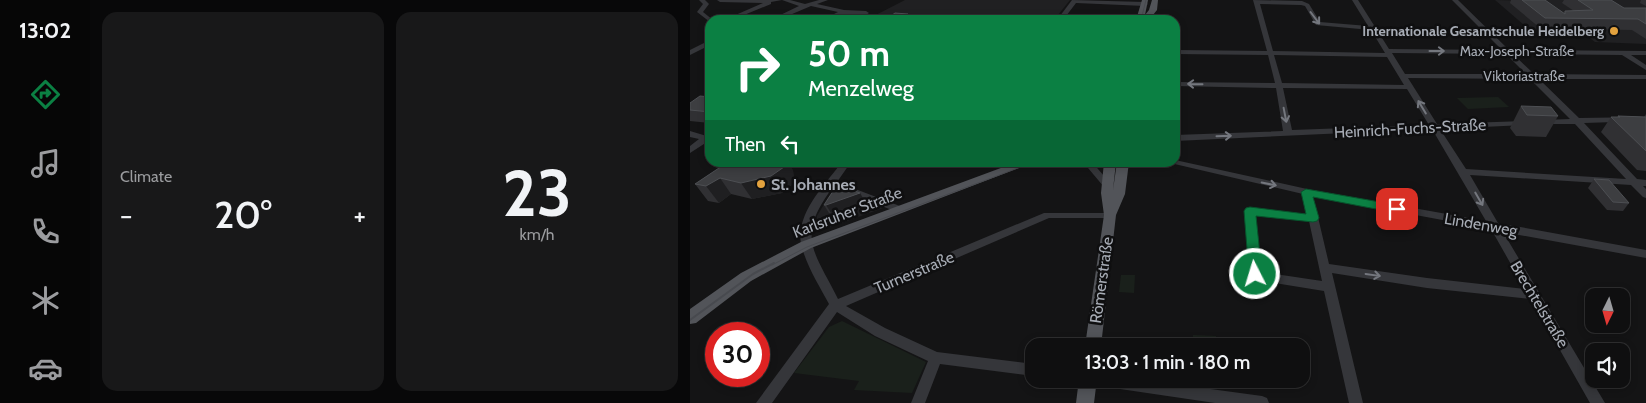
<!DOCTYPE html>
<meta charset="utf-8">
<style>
:root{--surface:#0f0f10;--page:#181819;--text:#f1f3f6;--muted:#9b9c9f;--line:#2f2f30;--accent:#0b8043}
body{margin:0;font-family:Cabin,sans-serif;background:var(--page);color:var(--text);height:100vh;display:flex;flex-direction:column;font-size:19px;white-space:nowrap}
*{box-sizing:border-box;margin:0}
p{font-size:16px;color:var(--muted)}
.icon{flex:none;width:28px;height:28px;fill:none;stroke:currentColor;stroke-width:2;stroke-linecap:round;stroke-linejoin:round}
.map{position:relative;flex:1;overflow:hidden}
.drawer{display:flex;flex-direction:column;gap:12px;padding:12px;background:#080809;width:600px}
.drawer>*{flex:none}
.banner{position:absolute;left:15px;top:15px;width:475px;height:152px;border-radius:15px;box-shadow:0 2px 8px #0003,0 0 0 1px var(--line);background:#0b8043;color:#fff;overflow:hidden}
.needle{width:32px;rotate:185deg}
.controls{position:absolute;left:895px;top:288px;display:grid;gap:10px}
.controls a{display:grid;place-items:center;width:45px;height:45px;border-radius:10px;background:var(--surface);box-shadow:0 2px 8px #0003,0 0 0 1px var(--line);font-size:25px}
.speed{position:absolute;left:15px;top:322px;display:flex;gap:10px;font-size:25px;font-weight:700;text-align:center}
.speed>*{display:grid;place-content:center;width:65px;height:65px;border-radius:50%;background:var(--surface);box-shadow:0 2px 8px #0003,0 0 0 1px var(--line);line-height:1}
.speed .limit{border:8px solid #d22;background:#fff;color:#111}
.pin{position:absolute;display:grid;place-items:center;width:42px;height:42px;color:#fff;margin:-21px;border-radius:10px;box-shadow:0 2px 8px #0006}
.me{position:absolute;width:55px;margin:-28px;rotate:355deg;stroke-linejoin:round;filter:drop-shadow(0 0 4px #0008)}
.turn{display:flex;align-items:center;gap:18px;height:105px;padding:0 20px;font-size:22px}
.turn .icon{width:65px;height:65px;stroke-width:2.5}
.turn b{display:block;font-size:35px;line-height:42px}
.then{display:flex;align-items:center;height:48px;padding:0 20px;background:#0003;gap:10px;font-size:19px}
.big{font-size:38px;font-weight:600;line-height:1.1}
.drawer .tile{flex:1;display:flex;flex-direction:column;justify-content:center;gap:8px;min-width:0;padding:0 18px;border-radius:15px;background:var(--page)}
.drawer .dial{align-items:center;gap:0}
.dial b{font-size:65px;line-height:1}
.heat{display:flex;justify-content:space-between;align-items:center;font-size:28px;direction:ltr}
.drawer .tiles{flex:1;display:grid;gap:12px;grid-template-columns:repeat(2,1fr)}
.trip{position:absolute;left:335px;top:338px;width:285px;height:50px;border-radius:15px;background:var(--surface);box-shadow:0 2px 8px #0003,0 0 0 1px var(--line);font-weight:600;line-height:50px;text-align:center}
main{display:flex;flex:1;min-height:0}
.tab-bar{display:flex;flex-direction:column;width:90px;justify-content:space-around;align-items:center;background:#060606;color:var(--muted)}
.tab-bar .icon{width:35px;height:35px}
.tab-bar .selected{color:var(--accent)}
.tab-bar b{font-size:22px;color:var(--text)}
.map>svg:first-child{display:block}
.built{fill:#202022}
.green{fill:#1a201b}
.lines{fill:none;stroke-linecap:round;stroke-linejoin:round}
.minor{fill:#35363a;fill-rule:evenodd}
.major{fill:#525459;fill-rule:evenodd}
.tram-far1{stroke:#484a4f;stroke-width:1}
.tram{stroke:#484a4f;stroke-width:2}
.wall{fill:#303033}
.shaded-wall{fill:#1f1f21}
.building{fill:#3d3e41;stroke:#4d4f53}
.oneway{stroke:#74777e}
.route{fill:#0b8043;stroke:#07532c}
.poi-dot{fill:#e3a23e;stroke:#0f0f10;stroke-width:2}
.labels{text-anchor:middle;stroke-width:5;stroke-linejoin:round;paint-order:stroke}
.far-poi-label{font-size:14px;font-weight:bold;fill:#a7acb5;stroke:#0f0f10;text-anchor:end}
.far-street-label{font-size:14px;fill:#a7acb5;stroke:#0f0f10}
.street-label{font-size:16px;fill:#a7acb5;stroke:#0f0f10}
.poi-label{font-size:16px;font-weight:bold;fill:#a7acb5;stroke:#0f0f10;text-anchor:start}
</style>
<main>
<nav class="tab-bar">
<b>13:02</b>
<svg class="icon selected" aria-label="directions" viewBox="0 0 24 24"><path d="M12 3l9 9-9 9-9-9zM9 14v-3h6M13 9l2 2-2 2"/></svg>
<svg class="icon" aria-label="music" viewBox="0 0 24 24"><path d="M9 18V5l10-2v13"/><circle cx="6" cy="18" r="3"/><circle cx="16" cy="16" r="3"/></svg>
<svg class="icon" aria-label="phone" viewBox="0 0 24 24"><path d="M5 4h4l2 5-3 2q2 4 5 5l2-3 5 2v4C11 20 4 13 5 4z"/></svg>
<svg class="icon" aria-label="climate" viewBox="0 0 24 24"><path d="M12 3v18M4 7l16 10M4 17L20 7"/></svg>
<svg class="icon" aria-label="car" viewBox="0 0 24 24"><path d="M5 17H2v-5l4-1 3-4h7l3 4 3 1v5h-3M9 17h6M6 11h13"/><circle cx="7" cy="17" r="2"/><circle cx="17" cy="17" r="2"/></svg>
</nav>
<section class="drawer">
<div class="tiles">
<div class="tile"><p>Climate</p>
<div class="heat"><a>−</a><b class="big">20°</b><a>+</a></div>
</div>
<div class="tile dial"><b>23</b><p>km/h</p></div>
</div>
</section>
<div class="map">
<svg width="956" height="403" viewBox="0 0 956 403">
<rect width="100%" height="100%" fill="#141415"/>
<g class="built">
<path d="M215,0H380L364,20H167H176Z"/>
<path d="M805,0L846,1L889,33L842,32Z"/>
<path d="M850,0H956V44L905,42Z"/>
<path d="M155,192L193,208L129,231L126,228L127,216L139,196L142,194Z"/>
</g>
<g class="green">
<path d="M233,15L331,20H226Z"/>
<path d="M808,97L819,107L778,109L767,98Z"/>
<path d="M431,275H445L444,293L429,292Z"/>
<path d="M152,321L236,362L222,393L164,390L169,381L104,373L139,327Z"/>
<path d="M503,335L526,336L527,346H503Z"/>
</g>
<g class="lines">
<g class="minor">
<path d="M9,0H15L19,4L13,12L23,20H20V22L7,12L13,4Z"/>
<path d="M27,0H100L115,4L129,0H138L127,4L154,10L176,11L179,13L176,15L155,14L140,20H132L148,12L121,6L88,20H80L109,6L92,0L81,2V4L42,20H34L73,3L30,2Z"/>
<path d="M382,0L455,2L458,4L455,6L386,3L373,20H367Z"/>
<path d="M563,0L612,1L619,4L630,22L678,26L662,0H668L699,49L812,50L762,0H768L819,50L956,51V55H941L956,65V70L932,55L823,54L844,74L956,75V79H849L889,118L956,117V121L894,123L947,179L956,180V186H953L956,189V198L953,197L941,185L780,175L808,223L956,250V258L813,232L915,403H900L841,299L737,288L642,273L673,403H659L634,291L572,281L561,277L559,274L555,211L556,209L560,208L617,214L613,194L476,162H485V160L617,189L796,221L742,129L485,141V135L593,131L586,88L485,86V82L585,83L578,55L485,54V50L577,51ZM570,4L611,5L615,6L626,25L681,30L695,53L583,51ZM702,53L816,54L836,74H715ZM584,55L697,57L714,85L592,83ZM718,78L840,79L880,119L852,120H849V124H885L936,179L776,169L750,129L835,125L839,123L835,121L747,124ZM593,88L717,89L739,125L602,130ZM623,196L801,229L835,289L737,278L639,264ZM565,215L619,221L632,281L571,272Z"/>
<path d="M20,40V45L0,55V50Z"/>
<path d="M0,131L20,137V143L17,142L0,153V146L9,139L0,137Z"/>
<path d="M152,162H161L147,182L215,208L216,210L215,212H207L143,187C106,237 123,249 148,299L354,213H424L425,215L424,217L420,218H359L156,306L195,328L247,352L344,364V376L250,364L235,403H221L238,361L185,336L147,312L82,403H66L139,304C130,287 119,270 113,251C101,218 133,187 152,162Z"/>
<path d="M393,162H402L420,183L422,185L420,187H414Z"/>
<path d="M396,379H447L572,396L577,398L579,403H525L403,385L398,383Z"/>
</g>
<g class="major">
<path d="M452,0H458L455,15L459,10L462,0H468L467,10L459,20H446Z"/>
<path d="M327,162H344L121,248L61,281L6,323L0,324V309L51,273L111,242Z"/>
<path d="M414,162H426L423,190L427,162H439L435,194L426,215L411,346H395L414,215L411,193Z"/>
<path d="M389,379H407L404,403H386Z"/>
</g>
<g class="tram-far1">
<path d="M451,20L456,0"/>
<path d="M82,265L117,247L344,162"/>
</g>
<path class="tram" d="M0,320L63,274L84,263"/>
</g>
<g class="wall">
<path d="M821,0H855L874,13L875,11H884L872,3L874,0H921L934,8H956V39L942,30L850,28L820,3Z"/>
<path d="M951,0H956V6L950,3Z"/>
<path d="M20,97V123L0,121V103Z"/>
<path d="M831,106L868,116L856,137L826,136L820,128Z"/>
<path d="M956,114V171L947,170L911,132L921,117H927L928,116L954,117Z"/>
<path d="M485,130L490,131L489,143L487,152H485Z"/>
<path d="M38,162L103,170L104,183L92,193L62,199L41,194L29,203L18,201L5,184Z"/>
<path d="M904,179L939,203L933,211L917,210L898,188Z"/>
<path d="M170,193L175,202L141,213H139L134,205Z"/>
</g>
<g class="shaded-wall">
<path d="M218,14L220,20H209Z"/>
<path d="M490,131L489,143L487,152V140Z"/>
<path d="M94,162H98L103,170L104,183L92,193L62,199L51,183Z"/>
<path d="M30,178L41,194L29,203L16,186Z"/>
<path d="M170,193L175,202L141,213L136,205Z"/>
</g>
<g class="building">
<path d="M832,0H855L875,14V11L903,10L888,0H921L934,8H956V24L948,19L855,18Z"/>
<path d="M205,13L218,14L209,20H195Z"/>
<path d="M10,96L20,97V112L0,110V103Z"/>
<path d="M831,106L861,107L868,116L837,115Z"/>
<path d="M928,116L956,117V151L921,117H930Z"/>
<path d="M485,130L490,131L487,140H485Z"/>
<path d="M38,162H94V167L81,176L51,183L30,178L16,186L5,184Z"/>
<path d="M904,179L919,180L939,203L923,202Z"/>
<path d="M147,185L170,193L136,205H134Z"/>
</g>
<defs><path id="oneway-shaft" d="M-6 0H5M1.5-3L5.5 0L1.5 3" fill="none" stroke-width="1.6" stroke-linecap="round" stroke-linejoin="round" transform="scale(1.25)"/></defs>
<g class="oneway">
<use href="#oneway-shaft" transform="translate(625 18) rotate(53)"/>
<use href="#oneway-shaft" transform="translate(747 51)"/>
<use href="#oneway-shaft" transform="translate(505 84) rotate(-179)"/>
<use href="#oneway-shaft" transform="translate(732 107) rotate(-121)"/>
<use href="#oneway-shaft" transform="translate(595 115) rotate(79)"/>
<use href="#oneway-shaft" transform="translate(534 136) rotate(-2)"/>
<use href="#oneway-shaft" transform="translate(579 184) rotate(12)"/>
<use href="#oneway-shaft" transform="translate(789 199) rotate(60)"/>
<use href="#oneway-shaft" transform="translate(683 275) rotate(8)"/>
</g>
<path class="route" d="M616,189L707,205L713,209L707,213L623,197L629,218L627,221L623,222L566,216L572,274L570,277H561L559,274L554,211L556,208L560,207L616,214L611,192Z"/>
<g class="poi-dot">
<circle cx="924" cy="31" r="5"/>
<circle cx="71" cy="184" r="5"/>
</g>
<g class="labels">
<g class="far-poi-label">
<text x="914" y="36">Internationale Gesamtschule Heidelberg</text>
</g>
<g class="far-street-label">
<text x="827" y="56">Max-Joseph-Straße</text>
<text x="834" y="81">Viktoriastraße</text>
</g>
<g class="street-label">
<text transform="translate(720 128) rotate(-3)" y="6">Heinrich-Fuchs-Straße</text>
<text transform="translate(157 212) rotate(-21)" y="6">Karlsruher Straße</text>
<text transform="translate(791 224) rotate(10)" y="6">Lindenweg</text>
<text transform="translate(224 272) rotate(-23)" y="6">Turnerstraße</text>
<text transform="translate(411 280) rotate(-82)" y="6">Römerstraße</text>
<text transform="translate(850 304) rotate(59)" y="6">Brechtelstraße</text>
</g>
<g class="poi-label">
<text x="81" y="190">St. Johannes</text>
</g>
</g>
</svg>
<div class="controls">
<a><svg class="needle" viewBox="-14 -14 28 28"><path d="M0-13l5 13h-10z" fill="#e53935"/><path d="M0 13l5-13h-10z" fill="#9b9c9f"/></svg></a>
<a><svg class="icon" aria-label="sound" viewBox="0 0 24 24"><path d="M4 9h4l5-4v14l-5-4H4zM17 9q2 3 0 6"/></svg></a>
</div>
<div class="speed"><div class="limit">30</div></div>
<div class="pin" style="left:707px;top:209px;background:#d93025"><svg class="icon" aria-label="arrive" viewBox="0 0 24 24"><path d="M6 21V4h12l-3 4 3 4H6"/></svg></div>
<svg class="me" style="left:565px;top:274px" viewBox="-20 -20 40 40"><circle r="17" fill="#0b8043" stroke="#fff" stroke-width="3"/><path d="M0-11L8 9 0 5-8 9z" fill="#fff"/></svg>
<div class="trip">13:03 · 1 min · 180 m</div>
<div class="banner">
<div class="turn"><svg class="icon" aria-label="right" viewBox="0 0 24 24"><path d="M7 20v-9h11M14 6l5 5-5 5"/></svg><div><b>50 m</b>Menzelweg</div></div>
<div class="then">Then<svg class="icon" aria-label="left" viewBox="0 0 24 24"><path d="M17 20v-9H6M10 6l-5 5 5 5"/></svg></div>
</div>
</div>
</main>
